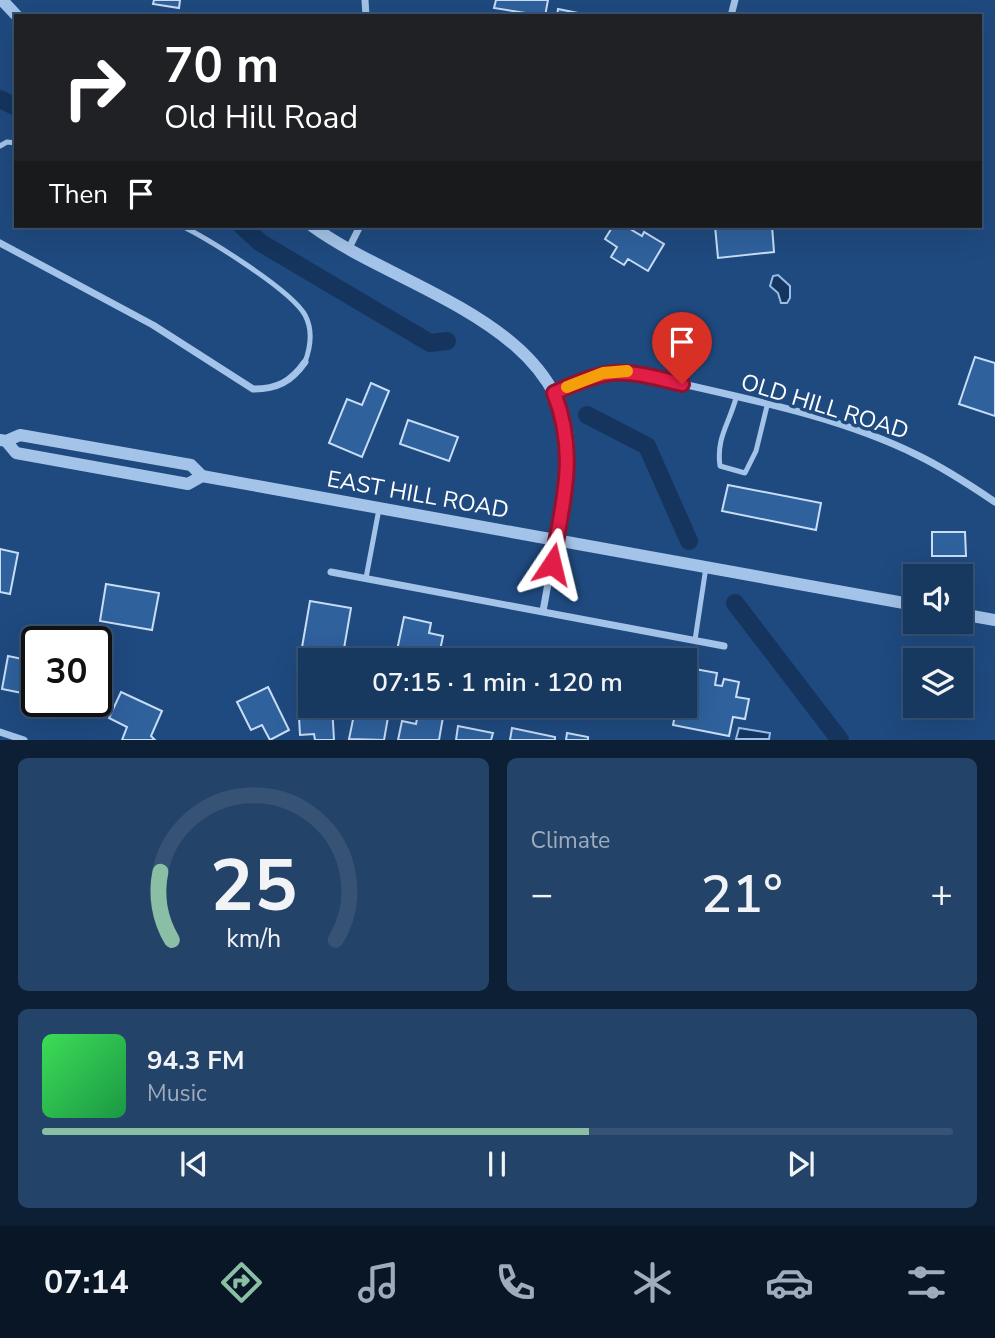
<!DOCTYPE html>
<meta charset="utf-8">
<style>
:root{--surface:#17385f;--page:#244368;--text:#f1f3f6;--muted:#9eacbd;--line:#365274;--accent:#8abfa5}
body{margin:0;font-family:"Nunito Sans",sans-serif;background:var(--page);color:var(--text);height:100vh;display:flex;flex-direction:column;font-size:26px;white-space:nowrap}
*{box-sizing:border-box;margin:0}
p{font-size:23px;color:var(--muted)}
.icon{flex:none;width:38px;height:38px;fill:none;stroke:currentColor;stroke-width:2;stroke-linecap:round;stroke-linejoin:round}
.map{position:relative;height:740px;overflow:hidden}
.details{display:flex;flex-direction:column;gap:18px;padding:18px;background:#0d1f34;flex:1}
.details>*{flex:none}
.hud{position:absolute;left:14px;top:14px;width:968px;height:214px;border-radius:0px;box-shadow:0 7px 28px #0002,0 0 0 2px var(--line);background:#202124;color:#fff;overflow:hidden}
.controls{position:absolute;left:903px;top:564px;display:grid;gap:14px}
.controls a{display:grid;place-items:center;width:70px;height:70px;border-radius:0px;background:var(--surface);box-shadow:0 7px 28px #0002,0 0 0 2px var(--line);font-size:35px}
.speed{position:absolute;left:21px;top:626px;display:flex;gap:14px;font-size:35px;font-weight:700;text-align:center}
.speed>*{display:grid;place-content:center;width:91px;height:91px;border-radius:50%;background:var(--surface);box-shadow:0 7px 28px #0002,0 0 0 2px var(--line);line-height:1}
.speed .limit{border:4px solid #111;border-radius:10px;background:#fff;color:#111}
.pin{position:absolute;display:grid;place-items:center;width:60px;height:60px;color:#fff;margin:-72px -30px;border-radius:50% 50% 50% 0;rotate:-45deg;box-shadow:0 0 7px #0007}
.pin .icon{rotate:45deg}
.me{position:absolute;width:77px;margin:-38px;rotate:10deg;stroke-linejoin:round;filter:drop-shadow(0 0 5px #0008)}
.turn{display:flex;align-items:center;gap:24px;height:147px;padding:0 35px;font-size:32px}
.turn .icon{width:91px;height:91px;stroke-width:2.5}
.turn b{display:block;font-size:49px;line-height:60px}
.then{display:flex;align-items:center;height:66px;padding:0 35px;background:#0003;gap:14px;font-size:26px}
.big{font-size:52px;font-weight:600;line-height:1.1}
.details .card{flex:1;display:flex;flex-direction:column;justify-content:center;gap:10px;min-width:0;padding:0 24px;border-radius:10px;background:var(--page)}
.details .dial{align-items:center;gap:0}
.dial svg{height:182px;overflow:visible;fill:none;stroke:var(--line);stroke-width:7;stroke-linecap:round;text-anchor:middle}
.dial text{fill:var(--text);stroke:none}
.song{display:flex;align-items:center;gap:21px}
.cover{width:84px;height:84px;border-radius:10px;background:linear-gradient(135deg,hsl(130 70% 55%),hsl(140 70% 35%))}
.played{height:7px;border-radius:4px;background:linear-gradient(90deg,var(--accent) 60%,var(--line) 60%)}
.keys{display:flex;justify-content:space-around;direction:ltr}
.heat{display:flex;justify-content:space-between;align-items:center;font-size:38px;direction:ltr}
.details .tiles{flex:1;display:grid;gap:18px;grid-template-columns:1fr 1fr}
.card:last-child{grid-column:span 2}
.trip{position:absolute;left:298px;top:648px;width:399px;height:70px;border-radius:0px;background:var(--surface);box-shadow:0 7px 28px #0002,0 0 0 2px var(--line);font-weight:600;line-height:70px;text-align:center}
.tab-bar{display:flex;height:112px;justify-content:space-around;align-items:center;background:#091626;color:var(--muted)}
.tab-bar .icon{width:49px;height:49px}
.tab-bar .current{color:var(--accent)}
.tab-bar b{font-size:32px;color:var(--text)}
.map>svg:first-child{display:block}
.water{fill:#15355e;stroke:#97bee9;stroke-width:2}
.lines{fill:none;stroke-linecap:round;stroke-linejoin:round}
.canal{stroke:#15355e;stroke-width:18}
.building{fill:#2f619d;stroke:#c7ddf6;stroke-width:2}
.service{stroke:#a4c3e8;stroke-width:5}
.minor{stroke:#a4c3e8;stroke-width:7}
.tertiary{stroke:#a4c3e8;stroke-width:12}
.route-casing{stroke:#92132f;stroke-width:18}
.route{stroke:#e11d48;stroke-width:12}
.slow{stroke:#f59e0b;stroke-width:12}
.labels{text-anchor:middle;stroke-width:7;stroke-linejoin:round;paint-order:stroke}
.street-label{font-size:23px;fill:#fff;stroke:#1f4a7f}
</style>
<div class="map">
<svg width="995" height="740" viewBox="0 0 995 740">
<rect width="100%" height="100%" fill="#1f4a7f"/>
<g class="water">
<path d="M778,275L790,286V298L787,303H781L778,293L770,286L773,276Z"/>
<path d="M739,728L770,733L769,739H736Z"/>
</g>
<g class="lines">
<g class="canal">
<path d="M0,99L16,107"/>
<path d="M242,226L261,243L430,343L447,341"/>
<path d="M587,415L647,446L689,541"/>
<path d="M735,603L840,740"/>
</g>
</g>
<g class="building">
<path d="M154,0H180L179,8L153,4Z"/>
<path d="M496,0H548L545,16L494,8Z"/>
<path d="M558,9L583,14L582,16H557Z"/>
<path d="M613,226H625L642,236L644,232L664,244L648,271L628,259L624,265L611,257L617,247L605,239Z"/>
<path d="M715,226H772L774,252L718,258Z"/>
<path d="M975,357L995,363V416L959,404Z"/>
<path d="M371,383L389,391L362,457L329,443L347,399L362,405Z"/>
<path d="M408,420L458,437L449,461L400,444Z"/>
<path d="M728,485L821,503L816,530L722,511Z"/>
<path d="M932,532H965L966,556H932Z"/>
<path d="M0,549L18,553L10,594L0,592Z"/>
<path d="M106,584L159,593L152,630L100,621Z"/>
<path d="M310,601L351,608L342,660L301,653Z"/>
<path d="M404,617L431,623L429,633L443,636L438,660H395Z"/>
<path d="M591,652L632,659V660H590Z"/>
<path d="M8,656L37,662V696L2,689Z"/>
<path d="M684,667L717,673L715,685L722,686L724,679L739,682L736,697L749,699L745,719L733,717L729,736L673,725L677,705H684Z"/>
<path d="M96,671L109,674L99,716L80,711L81,703L76,702H96Z"/>
<path d="M268,687L289,730L270,740L262,725L251,730L237,702Z"/>
<path d="M121,692L162,711L151,736L155,740H122L127,727L109,718Z"/>
<path d="M310,698V705H332L334,740H315L314,734L300,735L298,699Z"/>
<path d="M356,705L390,706L384,740L349,739Z"/>
<path d="M582,705H624L622,714Z"/>
<path d="M418,713L443,717L439,740H398L402,721L416,724Z"/>
<path d="M458,726L493,733L491,740H456Z"/>
<path d="M512,728L555,737V740H510Z"/>
<path d="M567,733L588,737V740H566Z"/>
</g>
<g class="lines">
<g class="service">
<path d="M0,146L7,142L16,143"/>
<path d="M182,226C210,240 291,290 305,315C313,330 311,346 305,362"/>
<path d="M736,398C729,424 716,438 720,466L745,473L756,451L767,406"/>
<path d="M366,578L379,509"/>
<path d="M695,640L706,567"/>
</g>
<g class="minor">
<path d="M365,0L366,16"/>
<path d="M731,16L735,0"/>
<path d="M0,243L153,325L253,389C277,389 291,382 305,362"/>
<path d="M348,250L360,226"/>
<path d="M554,393L603,373L628,371C723,395 828,411 917,455C944,468 970,485 995,502"/>
<path d="M331,572L724,646"/>
<path d="M543,611L556,540"/>
<path d="M0,732L24,740"/>
</g>
<g class="tertiary">
<path d="M2,0L17,16"/>
<path d="M312,226C398,289 569,324 569,455C569,484 561,512 556,540"/>
<path d="M0,440L6,441L20,435L191,465L202,476L188,484L16,453L6,441"/>
<path d="M202,476L915,605"/>
<path d="M961,614L995,620"/>
</g>
</g>
<g class="lines">
<g class="route-casing">
<path id="route" d="M552,564C563,501 578,454 554,393C613,366 621,369 682,384"/>
</g>
<use href="#route" class="route"/>
<path class="slow" d="M567,387L603,373L627,371"/>
</g>
<g class="labels">
<g class="street-label">
<text transform="translate(825 406) rotate(17)" y="8">OLD HILL ROAD</text>
<text transform="translate(418 494) rotate(10)" y="8">EAST HILL ROAD</text>
</g>
</g>
</svg>
<div class="controls">
<a><svg class="icon" aria-label="sound" viewBox="0 0 24 24"><path d="M4 9h4l5-4v14l-5-4H4zM17 9q2 3 0 6"/></svg></a>
<a><svg class="icon" aria-label="layers" viewBox="0 0 24 24"><path d="M12 4l9 5-9 5-9-5zM3 14l9 5 9-5"/></svg></a>
</div>
<div class="speed"><div class="limit">30</div></div>
<div class="pin" style="left:682px;top:384px;background:#d93025"><svg class="icon" aria-label="arrive" viewBox="0 0 24 24"><path d="M6 21V4h12l-3 4 3 4H6"/></svg></div>
<svg class="me" style="left:552px;top:564px" viewBox="-20 -20 40 40"><path d="M0-17L14 15 0 8-14 15z" fill="#e11d48" stroke="#fff" stroke-width="4"/></svg>
<div class="trip">07:15 · 1 min · 120 m</div>
<div class="hud">
<div class="turn"><svg class="icon" aria-label="right" viewBox="0 0 24 24"><path d="M7 20v-9h11M14 6l5 5-5 5"/></svg><div><b>70 m</b>Old Hill Road</div></div>
<div class="then">Then<svg class="icon" aria-label="arrive" viewBox="0 0 24 24"><path d="M6 21V4h12l-3 4 3 4H6"/></svg></div>
</div>
</div>
<section class="details">
<div class="tiles">
<div class="card dial"><svg viewBox="0 0 100 80">
<path d="M14 69A42 42 0 1 1 86 69"/>
<path d="M14 69A42 42 0 0 1 9 39" stroke="#8abfa5"/>
<text x="50" y="56" font-size="32" font-weight="700">25</text>
<text x="50" y="72" font-size="11">km/h</text>
</svg></div>
<div class="card"><p>Climate</p>
<div class="heat"><a>−</a><b class="big">21°</b><a>+</a></div>
</div>
<div class="card">
<div class="song"><i class="cover"></i><div><b>94.3 FM</b><p>Music</p></div></div>
<div class="played"></div>
<div class="keys"><svg class="icon" aria-label="previous" viewBox="0 0 24 24"><path d="M18 5L8 12l10 7zM5 5v14"/></svg><svg class="icon" aria-label="pause" viewBox="0 0 24 24"><path d="M8 5v14M16 5v14"/></svg><svg class="icon" aria-label="next" viewBox="0 0 24 24"><path d="M6 5l10 7-10 7zM19 5v14"/></svg></div>
</div>
</div>
</section>
<nav class="tab-bar">
<b>07:14</b>
<svg class="icon current" aria-label="directions" viewBox="0 0 24 24"><path d="M12 3l9 9-9 9-9-9zM9 14v-3h6M13 9l2 2-2 2"/></svg>
<svg class="icon" aria-label="music" viewBox="0 0 24 24"><path d="M9 18V5l10-2v13"/><circle cx="6" cy="18" r="3"/><circle cx="16" cy="16" r="3"/></svg>
<svg class="icon" aria-label="phone" viewBox="0 0 24 24"><path d="M5 4h4l2 5-3 2q2 4 5 5l2-3 5 2v4C11 20 4 13 5 4z"/></svg>
<svg class="icon" aria-label="climate" viewBox="0 0 24 24"><path d="M12 3v18M4 7l16 10M4 17L20 7"/></svg>
<svg class="icon" aria-label="car" viewBox="0 0 24 24"><path d="M5 17H2v-5l4-1 3-4h7l3 4 3 1v5h-3M9 17h6M6 11h13"/><circle cx="7" cy="17" r="2"/><circle cx="17" cy="17" r="2"/></svg>
<svg class="icon" aria-label="filters" viewBox="0 0 24 24"><path d="M4 7h16M4 17h16"/><circle cx="9" cy="7" r="2"/><circle cx="15" cy="17" r="2"/></svg>
</nav>
